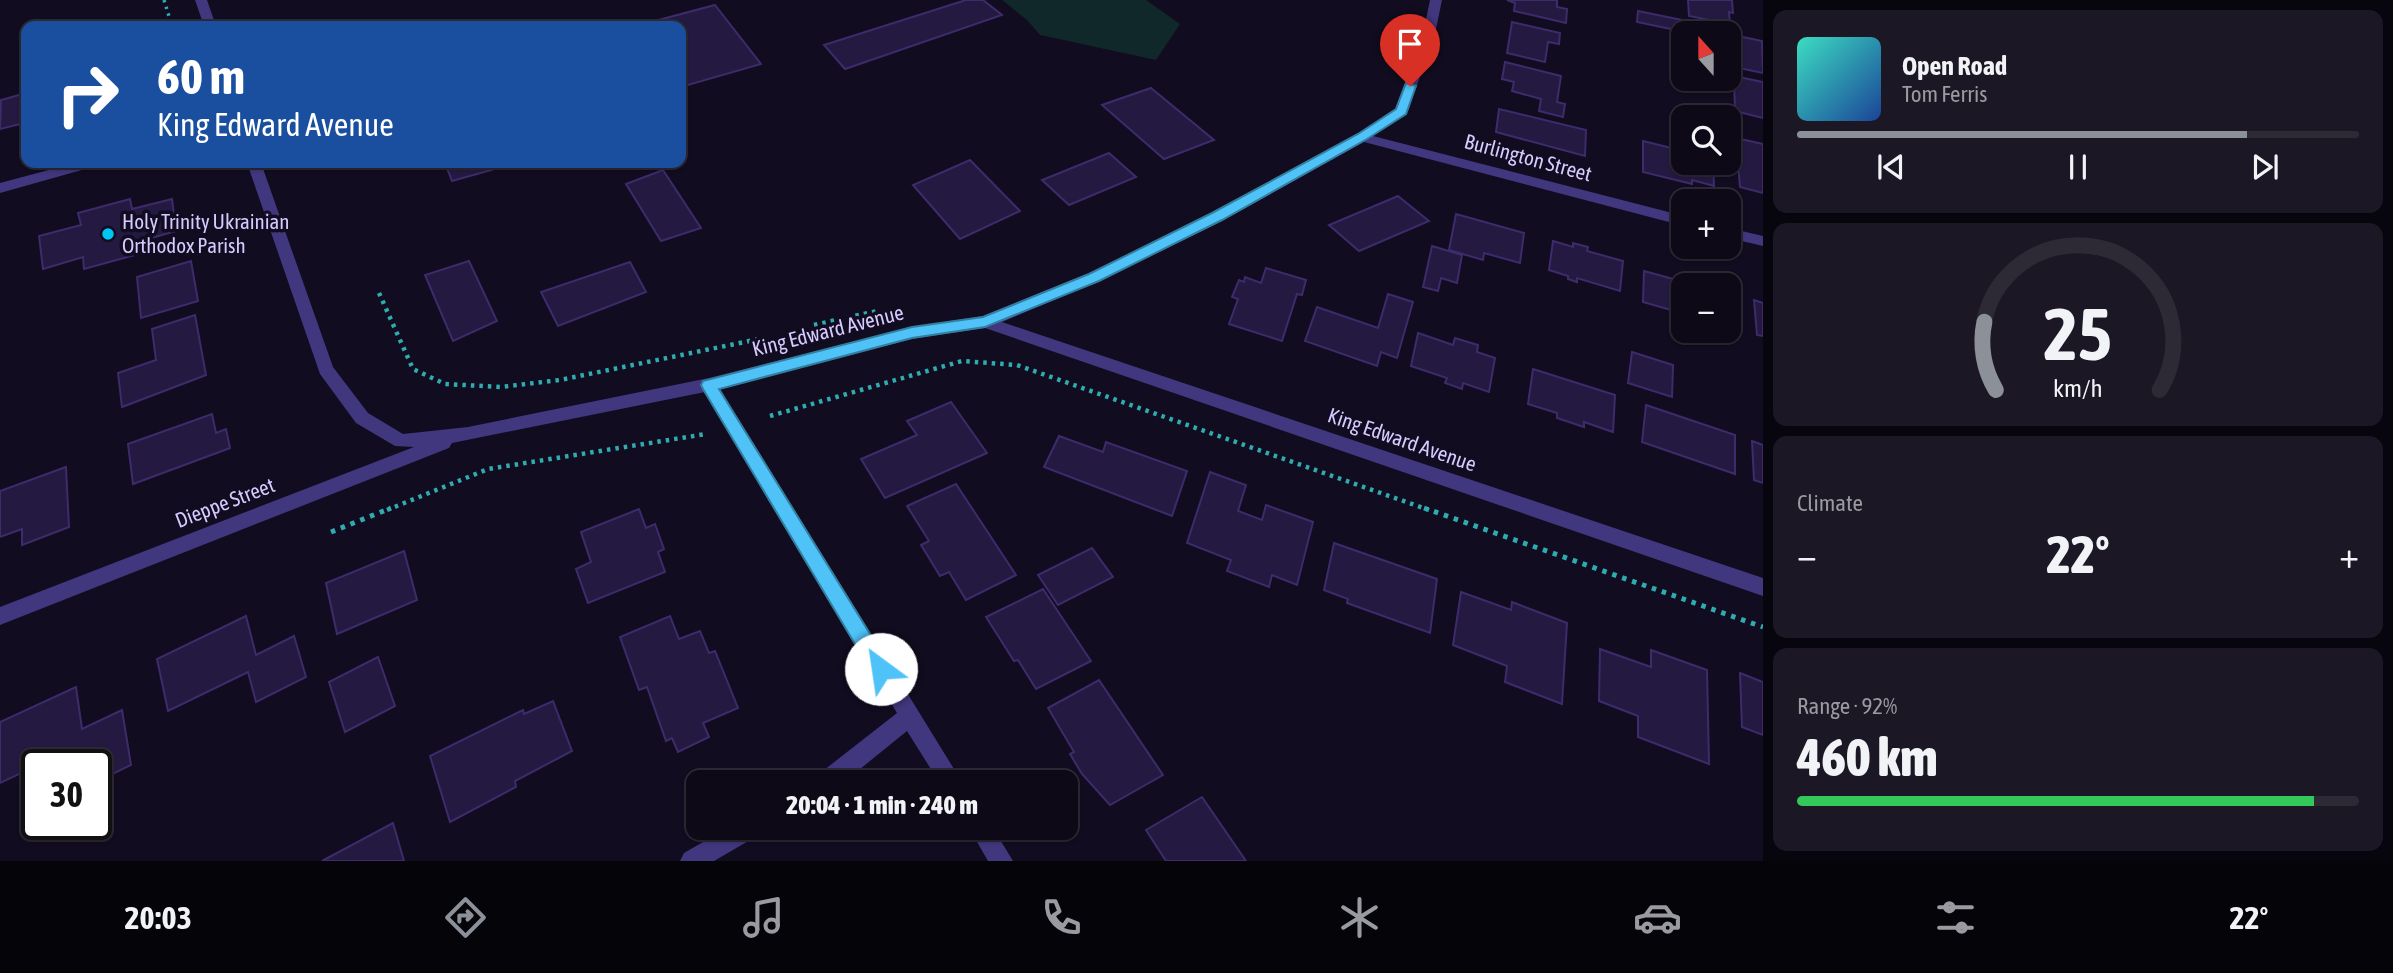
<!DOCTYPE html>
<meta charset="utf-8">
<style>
:root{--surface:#0d0917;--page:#1b1724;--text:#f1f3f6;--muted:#9a9aa1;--line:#2d2a36;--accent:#8c9099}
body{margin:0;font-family:"Asap Condensed",sans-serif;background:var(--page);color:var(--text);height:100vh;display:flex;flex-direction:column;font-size:26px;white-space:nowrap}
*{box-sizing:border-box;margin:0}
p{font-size:23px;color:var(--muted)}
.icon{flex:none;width:38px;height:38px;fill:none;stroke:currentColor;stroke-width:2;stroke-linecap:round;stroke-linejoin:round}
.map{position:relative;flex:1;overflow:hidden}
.details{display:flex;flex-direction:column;gap:10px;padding:10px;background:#07050d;width:630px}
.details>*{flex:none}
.hud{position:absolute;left:21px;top:21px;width:665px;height:147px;border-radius:14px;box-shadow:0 2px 5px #0004,0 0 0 2px var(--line);background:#1a4fa0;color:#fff;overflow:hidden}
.needle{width:46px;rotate:339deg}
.tools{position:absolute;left:1671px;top:21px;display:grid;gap:14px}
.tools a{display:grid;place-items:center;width:70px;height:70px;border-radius:14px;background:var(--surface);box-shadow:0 2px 5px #0004,0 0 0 2px var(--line);font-size:35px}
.speed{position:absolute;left:21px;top:749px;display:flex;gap:14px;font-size:35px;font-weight:700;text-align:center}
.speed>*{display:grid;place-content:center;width:91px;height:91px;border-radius:50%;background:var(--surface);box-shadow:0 2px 5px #0004,0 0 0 2px var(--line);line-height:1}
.speed .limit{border:4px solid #111;border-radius:10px;background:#fff;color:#111}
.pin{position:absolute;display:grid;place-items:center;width:60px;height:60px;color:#fff;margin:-72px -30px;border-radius:50% 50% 50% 0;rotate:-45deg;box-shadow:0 0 7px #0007}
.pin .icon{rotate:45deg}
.me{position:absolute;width:77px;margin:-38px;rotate:329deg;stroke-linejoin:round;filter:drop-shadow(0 0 5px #0008)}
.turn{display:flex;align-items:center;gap:24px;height:147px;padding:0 21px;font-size:32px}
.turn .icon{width:91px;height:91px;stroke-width:2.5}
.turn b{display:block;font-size:49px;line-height:60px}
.big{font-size:52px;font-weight:800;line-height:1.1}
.details .card{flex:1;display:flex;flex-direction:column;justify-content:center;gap:10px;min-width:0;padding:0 24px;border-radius:14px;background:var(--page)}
.details .dial{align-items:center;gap:0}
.dial svg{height:182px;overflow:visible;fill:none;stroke:var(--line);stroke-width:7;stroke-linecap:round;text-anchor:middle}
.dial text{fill:var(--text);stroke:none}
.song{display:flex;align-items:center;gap:21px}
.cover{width:84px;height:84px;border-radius:10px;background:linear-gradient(135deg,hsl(170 70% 55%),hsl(220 70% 35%))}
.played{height:7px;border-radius:4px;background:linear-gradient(90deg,var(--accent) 80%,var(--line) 80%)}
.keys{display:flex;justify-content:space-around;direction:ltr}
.heat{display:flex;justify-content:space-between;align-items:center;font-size:38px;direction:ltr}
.charge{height:10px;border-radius:5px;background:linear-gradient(90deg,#34c759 92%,var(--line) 0)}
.trip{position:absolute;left:686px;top:770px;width:392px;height:70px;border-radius:14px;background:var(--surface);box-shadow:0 2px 5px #0004,0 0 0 2px var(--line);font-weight:800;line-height:70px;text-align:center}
.dock{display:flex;height:112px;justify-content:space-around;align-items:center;background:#050409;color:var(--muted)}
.dock .icon{width:49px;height:49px}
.dock .current{color:var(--accent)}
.dock b{font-size:32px;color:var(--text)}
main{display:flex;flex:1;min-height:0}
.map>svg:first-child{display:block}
.green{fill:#102829}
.building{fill:#241940;stroke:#3d2b6c;stroke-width:2}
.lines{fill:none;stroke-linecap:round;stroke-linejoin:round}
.path-far2{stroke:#2eacb0;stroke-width:3.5;stroke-dasharray:2.5 4.5;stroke-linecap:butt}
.path-far1{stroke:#2eacb0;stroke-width:4.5;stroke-dasharray:3.5 5;stroke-linecap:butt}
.path{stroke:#2eacb0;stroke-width:5;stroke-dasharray:4.5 6;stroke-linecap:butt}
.minor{fill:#41377e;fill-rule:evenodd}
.route{fill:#4fc3f7;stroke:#337fa1;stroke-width:2}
.poi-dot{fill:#01c6f4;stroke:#110c1f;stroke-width:2.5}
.labels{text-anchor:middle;stroke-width:7;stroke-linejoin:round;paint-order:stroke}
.street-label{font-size:21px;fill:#d5cbff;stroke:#110c1f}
.poi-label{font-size:21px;fill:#d5cbff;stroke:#110c1f;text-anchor:start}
</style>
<main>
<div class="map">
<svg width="1763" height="861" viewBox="0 0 1763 861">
<rect width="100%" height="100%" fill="#110c1f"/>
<path class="green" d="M1002,0H1146L1180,24L1156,60L1040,35L1027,20Z"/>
<g class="building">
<path d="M966,0H983L1002,15L845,69L824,45Z"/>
<path d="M1507,0H1557V7L1567,9L1566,23L1514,11L1515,3Z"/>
<path d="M1688,0H1732L1733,13L1729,12L1730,24L1689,16Z"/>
<path d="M715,5L761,64L681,87V26H636Z"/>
<path d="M1638,11L1702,24L1703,33H1690L1637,22Z"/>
<path d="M1512,22L1560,33L1559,44L1548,42L1545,62L1507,53Z"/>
<path d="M1729,34L1762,41L1763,73L1729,66Z"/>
<path d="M1505,62L1561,76L1557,102L1565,104L1563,117L1539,111L1541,99L1512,91L1514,82L1502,79Z"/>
<path d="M1734,76L1763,82V118L1735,111Z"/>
<path d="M1151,88L1214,140L1164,159L1102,105Z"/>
<path d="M26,93V127L20,129V124L0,129L1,100Z"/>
<path d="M1499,109L1586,130L1585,156L1496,132Z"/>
<path d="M1736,138L1763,144V193L1740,187Z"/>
<path d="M1643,141L1684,151V163H1713L1714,186L1692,180V184L1643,172Z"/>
<path d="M1109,153L1136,177L1069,205L1042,180Z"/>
<path d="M970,160L1020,211L960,239L913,185Z"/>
<path d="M445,163H516L452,181Z"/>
<path d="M663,170L701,228L661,241L626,184Z"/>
<path d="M1398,196L1429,221L1359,251L1329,225Z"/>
<path d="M130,199L132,209L172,199L176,231L134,243L135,255L84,269L83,257L43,269L39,236L81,225L78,213Z"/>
<path d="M1456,214L1524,233L1520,263L1484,253L1483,260L1449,250Z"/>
<path d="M1553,241L1573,247V243L1588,247L1587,251L1623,261L1620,291L1577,278V282L1568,279V276L1549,270Z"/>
<path d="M1432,246L1462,255L1457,283L1441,278L1438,291L1423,287Z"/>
<path d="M191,261L198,301L141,318L137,277Z"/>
<path d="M469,261L497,321L453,341L425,275Z"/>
<path d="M630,262L646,292L558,326L541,292Z"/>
<path d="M1266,268L1306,280L1302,295L1297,294L1282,341L1229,324L1238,299L1232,297L1239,280L1244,282L1245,277L1261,283Z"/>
<path d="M1644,271L1684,282V279L1707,285H1684V320L1678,318V312L1643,302Z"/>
<path d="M1388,294L1413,302L1397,358L1381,352L1377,366L1305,341L1317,307L1378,328Z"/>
<path d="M1754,300L1763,303V336L1757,335Z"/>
<path d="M195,315L206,375L122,407L118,373L156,360L152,329Z"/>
<path d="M1418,333L1453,345L1455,338L1478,345L1477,352L1495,358L1489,392L1463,383L1462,389L1445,383L1447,378L1411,366Z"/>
<path d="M1632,352L1673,365L1672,397L1628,383Z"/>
<path d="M1533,369L1615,395L1613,432L1584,422V427L1557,418V413L1528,404Z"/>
<path d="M951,402L987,453L885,498L861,459L917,435L907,421Z"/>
<path d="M1646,405L1735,435V474L1642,442Z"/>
<path d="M212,414L216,433L226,429L230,448L133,484L128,444Z"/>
<path d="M1059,436L1103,452L1106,442L1187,471L1172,516L1044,467Z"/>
<path d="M1752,441L1763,445V483L1754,480Z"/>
<path d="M66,467L69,527L22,545V529L0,537V491Z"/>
<path d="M1210,472L1246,485L1238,511L1262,520L1266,505L1313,522L1297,585L1272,575L1269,587L1227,571L1231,560L1187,543Z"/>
<path d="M956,484L1016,575L966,600L949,572L940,576L921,545L929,541L907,506Z"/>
<path d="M639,509L646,528L655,524L664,549L658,552L665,572L588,603L576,569L591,562L581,532Z"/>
<path d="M1334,543L1437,579L1430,633L1347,603L1348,599L1324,590Z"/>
<path d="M1092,548L1113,577L1058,605L1038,575Z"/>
<path d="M404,551L417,600L337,634L326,583Z"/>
<path d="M1043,589L1091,661L1036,689L1018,660L1014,661L986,617Z"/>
<path d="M1461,592L1511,610L1512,602L1567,623L1562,704L1505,682L1507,666L1453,645Z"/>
<path d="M246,616L256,655L294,636L306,677L256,702L248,672L168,711L157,659Z"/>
<path d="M670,616L679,639L700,631L709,653L715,651L738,708L703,723L709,737L678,752L672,738L666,741L647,687L639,690L620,637Z"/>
<path d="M1600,649L1651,667V650L1707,670L1709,764L1638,737V716L1599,701Z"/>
<path d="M378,657L395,706L345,732L329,682Z"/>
<path d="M1740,673L1763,682V735L1742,727Z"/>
<path d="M1099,680L1163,775L1110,805L1082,774L1070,754L1074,752L1048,708Z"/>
<path d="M76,687L82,729L122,710L131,765L96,782V765H72L70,750L0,783V722Z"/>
<path d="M553,701L572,751L515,781L516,787L450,822L430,756L523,710L524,714Z"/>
<path d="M1202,797L1246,861H1166L1146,830Z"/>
<path d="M393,823L404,861H322Z"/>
</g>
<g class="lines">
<path class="path-far2" d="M164,0L172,26"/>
<g class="path-far1">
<path d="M379,293L413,369L445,384L501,387L560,380L764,338"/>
<path d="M814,325L877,311"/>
<path d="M770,416L962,361L1017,365L1429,510"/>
<path d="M387,510L488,469L706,434"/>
</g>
<g class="path">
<path d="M1424,508L1763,627"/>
<path d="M331,532L391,508"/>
</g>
<g class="minor">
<path d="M195,0H207L216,26H204Z"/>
<path d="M1430,0H1442L1435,34L1408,111L1373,136L1684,216V226L1364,142L1222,221L1099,281L1002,322L1763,578V596L985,328L912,339L720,389L962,782H939L907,731L844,782H816L819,774L897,713L705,392L452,443L449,448L0,625V607L414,447L395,446L356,423L320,374L247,163H261L333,367L368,413L403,434L468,427L709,378L912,327L983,316L1089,273L1212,213L1357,134L1395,109L1423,34Z"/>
<path d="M75,163H98L96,166L0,193V183Z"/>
<path d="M1729,228L1763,236V246L1729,238Z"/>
<path d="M727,828H760L757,836L714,861H680L684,853Z"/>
<path d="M969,828H993L1013,861H988Z"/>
</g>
</g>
<path class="route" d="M1406,83L1416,86L1406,114L1367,139L1222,220L1099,281L985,327L912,338L719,389L888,663L890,669L888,676L881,678L874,676L703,389L701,385L703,381L912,327L983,317L1089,274L1212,213L1358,134L1396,109Z"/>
<circle class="poi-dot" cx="108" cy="234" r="7"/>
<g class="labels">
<g class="street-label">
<text transform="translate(1528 158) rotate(15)" y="7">Burlington Street</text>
<text transform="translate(828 331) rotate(-14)" y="7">King Edward Avenue</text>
<text transform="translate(1402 440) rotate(19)" y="7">King Edward Avenue</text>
<text transform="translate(225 503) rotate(-21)" y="7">Dieppe Street</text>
</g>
<g class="poi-label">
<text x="122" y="229">Holy Trinity Ukrainian<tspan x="122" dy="24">Orthodox Parish</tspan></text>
</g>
</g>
</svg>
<div class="tools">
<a><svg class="needle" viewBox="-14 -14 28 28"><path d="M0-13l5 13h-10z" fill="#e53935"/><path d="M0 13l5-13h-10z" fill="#9a9aa1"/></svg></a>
<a><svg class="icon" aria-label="search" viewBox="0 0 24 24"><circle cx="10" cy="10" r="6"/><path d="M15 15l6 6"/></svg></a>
<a>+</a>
<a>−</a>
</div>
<div class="speed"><div class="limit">30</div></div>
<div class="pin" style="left:1410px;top:86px;background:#d93025"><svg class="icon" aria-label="arrive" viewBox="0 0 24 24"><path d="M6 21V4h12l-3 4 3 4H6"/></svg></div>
<svg class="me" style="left:881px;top:669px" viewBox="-20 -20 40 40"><circle r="19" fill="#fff"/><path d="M0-13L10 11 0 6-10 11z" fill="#4fc3f7"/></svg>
<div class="trip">20:04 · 1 min · 240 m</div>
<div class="hud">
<div class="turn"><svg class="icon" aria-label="right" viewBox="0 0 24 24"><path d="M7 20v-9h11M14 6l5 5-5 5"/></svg><div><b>60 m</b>King Edward Avenue</div></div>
</div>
</div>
<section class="details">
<div class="card">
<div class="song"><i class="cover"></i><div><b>Open Road</b><p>Tom Ferris</p></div></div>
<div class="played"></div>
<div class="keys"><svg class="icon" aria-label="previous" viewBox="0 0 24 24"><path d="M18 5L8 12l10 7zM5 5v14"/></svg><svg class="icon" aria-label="pause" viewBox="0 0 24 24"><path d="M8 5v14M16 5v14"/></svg><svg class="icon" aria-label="next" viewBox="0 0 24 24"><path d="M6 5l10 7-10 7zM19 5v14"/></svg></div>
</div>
<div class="card dial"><svg viewBox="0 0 100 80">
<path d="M14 69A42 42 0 1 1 86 69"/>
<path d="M14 69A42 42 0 0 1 9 39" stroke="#8c9099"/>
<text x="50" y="56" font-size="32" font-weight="700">25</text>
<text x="50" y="72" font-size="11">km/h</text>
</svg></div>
<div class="card"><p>Climate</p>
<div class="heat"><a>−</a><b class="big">22°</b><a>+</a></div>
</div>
<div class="card"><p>Range · 92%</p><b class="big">460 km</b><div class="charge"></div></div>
</section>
</main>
<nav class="dock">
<b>20:03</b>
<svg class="icon current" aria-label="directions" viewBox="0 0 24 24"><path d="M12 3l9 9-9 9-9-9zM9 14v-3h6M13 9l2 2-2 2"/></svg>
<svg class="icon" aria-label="music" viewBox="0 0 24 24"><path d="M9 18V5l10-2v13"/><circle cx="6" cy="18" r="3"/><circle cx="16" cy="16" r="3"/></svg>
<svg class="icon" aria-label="phone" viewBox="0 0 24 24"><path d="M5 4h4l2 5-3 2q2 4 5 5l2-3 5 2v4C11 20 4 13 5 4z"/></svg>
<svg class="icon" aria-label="climate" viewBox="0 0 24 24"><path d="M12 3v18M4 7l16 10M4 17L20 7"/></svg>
<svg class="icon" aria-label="car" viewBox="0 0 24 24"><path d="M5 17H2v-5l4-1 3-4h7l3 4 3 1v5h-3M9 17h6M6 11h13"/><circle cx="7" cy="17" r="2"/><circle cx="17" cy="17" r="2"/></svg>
<svg class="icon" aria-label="filters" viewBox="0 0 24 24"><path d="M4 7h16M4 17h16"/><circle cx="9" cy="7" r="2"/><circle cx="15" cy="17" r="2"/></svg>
<b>22°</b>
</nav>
